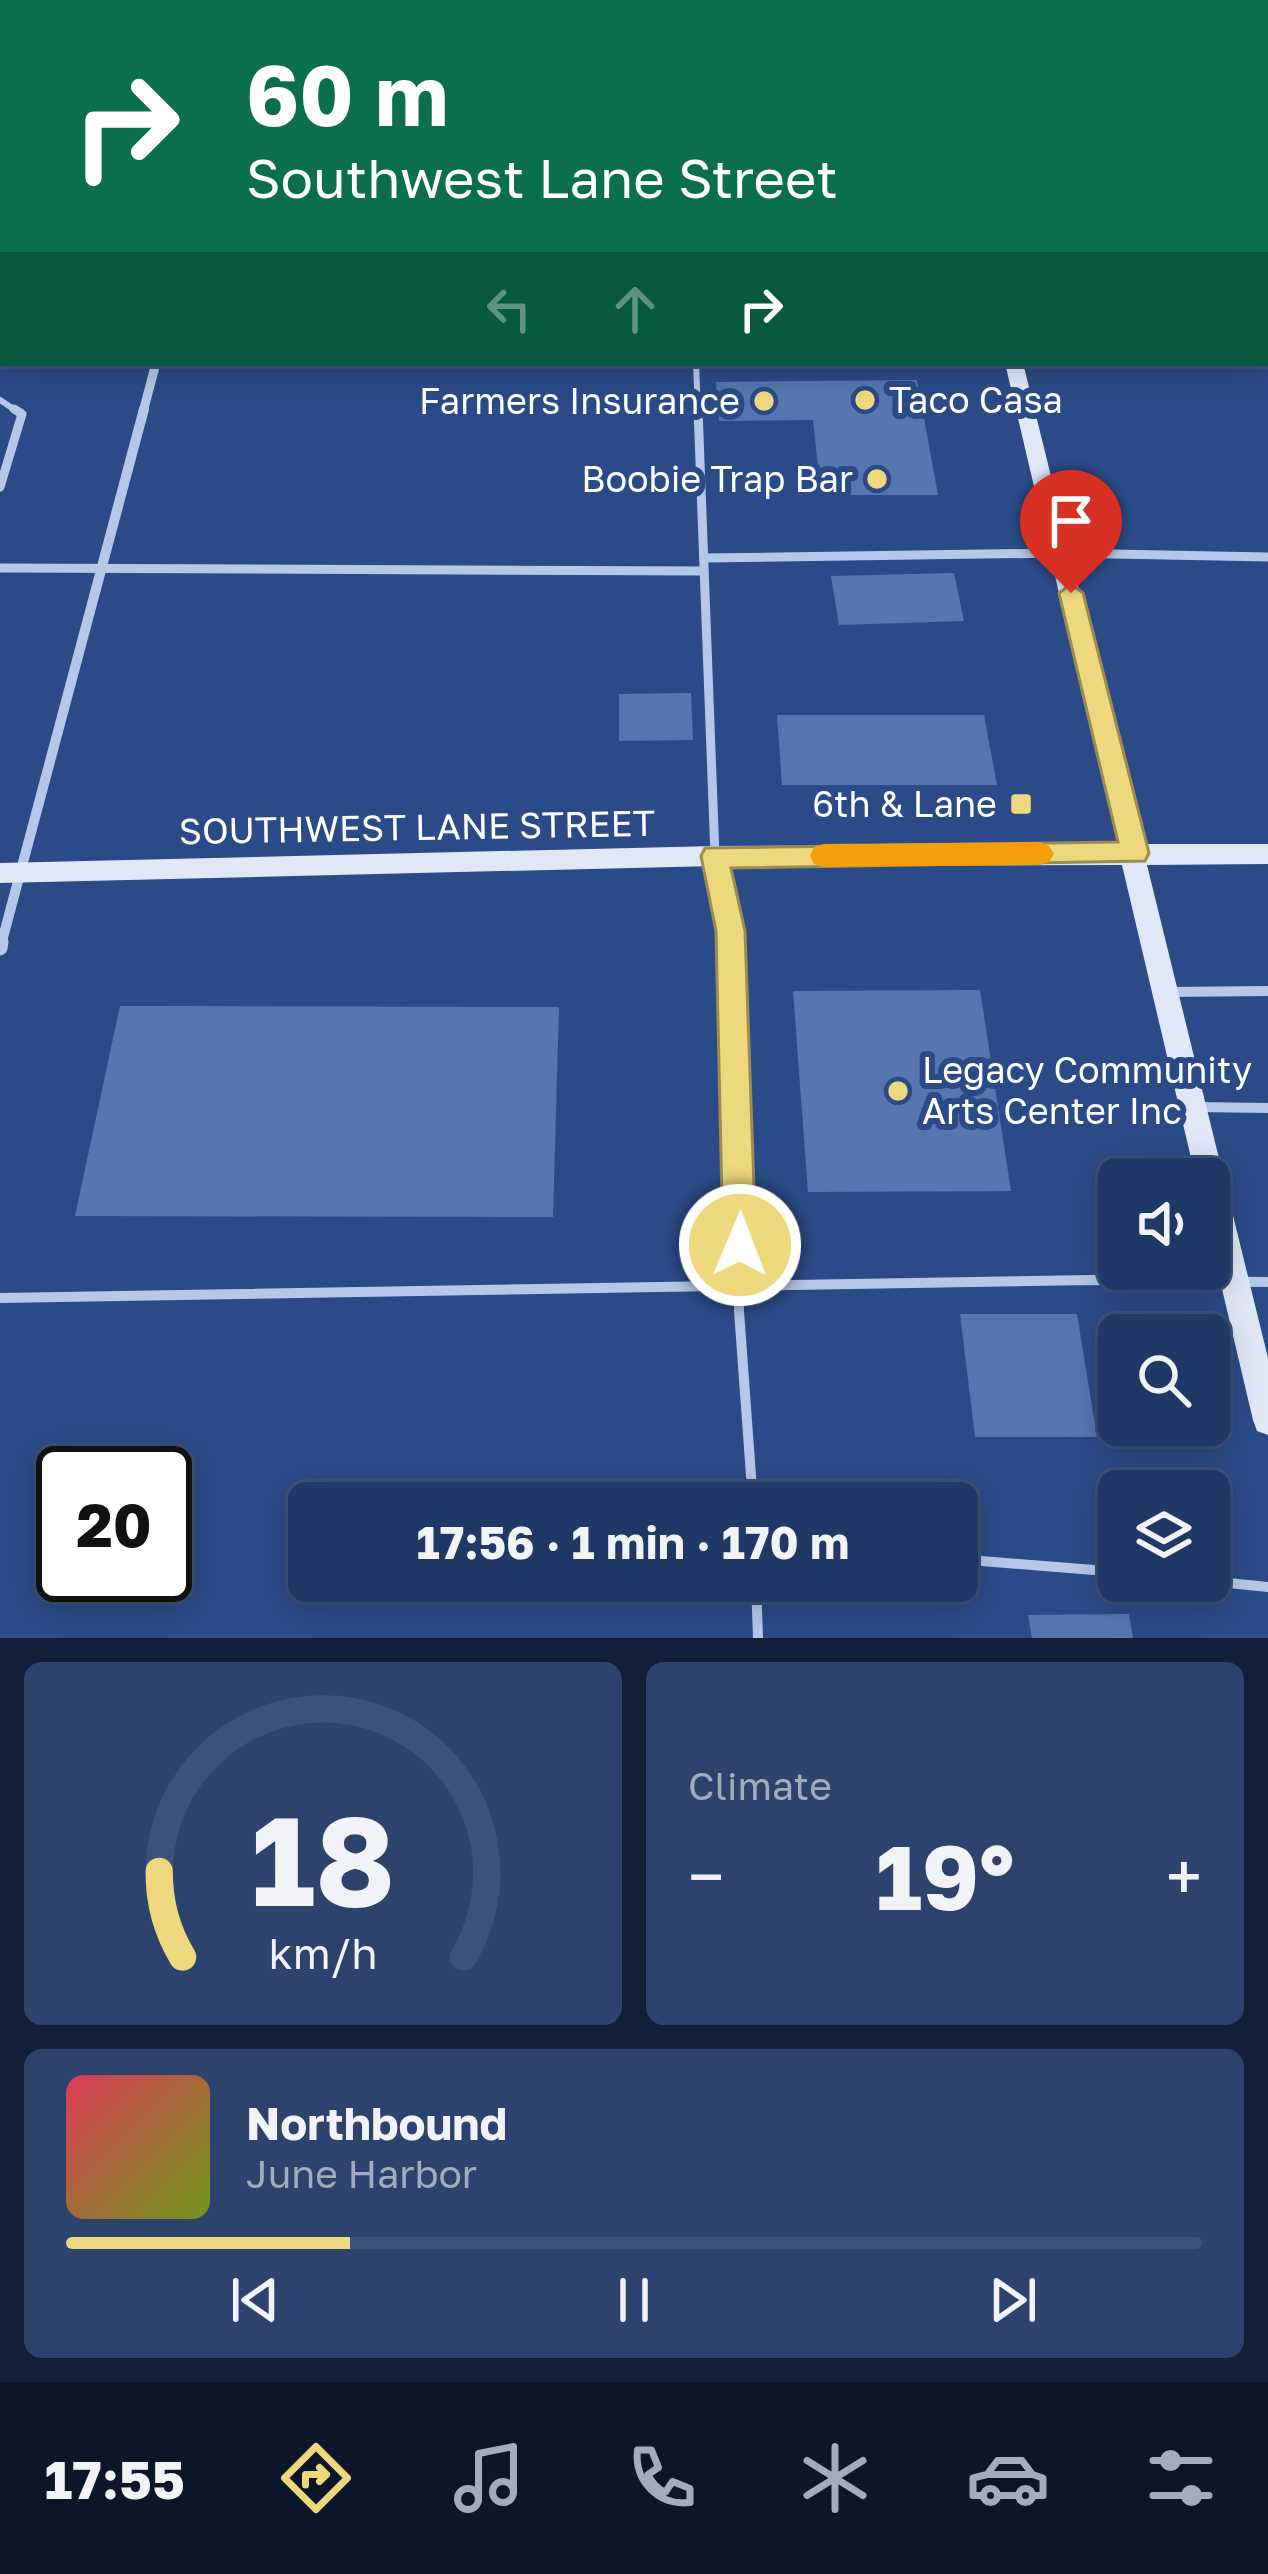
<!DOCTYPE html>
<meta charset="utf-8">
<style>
:root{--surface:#203865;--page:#2d436e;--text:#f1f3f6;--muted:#a2acbf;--line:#3d5279;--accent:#eed87e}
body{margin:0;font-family:"Golos Text",sans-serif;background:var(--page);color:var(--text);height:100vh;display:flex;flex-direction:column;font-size:45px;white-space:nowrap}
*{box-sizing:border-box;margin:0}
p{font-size:39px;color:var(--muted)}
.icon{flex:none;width:66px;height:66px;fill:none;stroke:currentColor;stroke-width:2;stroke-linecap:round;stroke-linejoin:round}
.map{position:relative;height:1638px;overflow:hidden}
.sheet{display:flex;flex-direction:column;gap:24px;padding:24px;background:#121f38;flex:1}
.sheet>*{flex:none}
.hud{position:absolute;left:0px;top:0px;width:1269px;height:366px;box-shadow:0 6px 30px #0003,0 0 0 3px var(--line);background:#0b6e4f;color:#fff;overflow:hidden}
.tools{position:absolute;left:1098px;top:1158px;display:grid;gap:24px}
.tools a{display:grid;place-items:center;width:132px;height:132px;border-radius:18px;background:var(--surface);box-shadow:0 6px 30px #0003,0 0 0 3px var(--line);font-size:60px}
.speed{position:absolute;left:36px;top:1446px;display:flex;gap:24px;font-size:60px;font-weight:700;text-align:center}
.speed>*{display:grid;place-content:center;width:156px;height:156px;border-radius:50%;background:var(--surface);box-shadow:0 6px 30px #0003,0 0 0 3px var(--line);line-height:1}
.speed .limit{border:6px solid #111;border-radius:18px;background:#fff;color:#111}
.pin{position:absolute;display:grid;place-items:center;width:102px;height:102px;color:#fff;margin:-123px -51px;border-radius:50% 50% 50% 0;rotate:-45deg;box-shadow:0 0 12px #0007}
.pin .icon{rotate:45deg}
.me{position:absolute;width:132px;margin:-66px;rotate:1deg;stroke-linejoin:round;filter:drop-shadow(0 0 9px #0008)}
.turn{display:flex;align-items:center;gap:42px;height:252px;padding:0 48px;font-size:54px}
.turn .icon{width:156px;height:156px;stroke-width:2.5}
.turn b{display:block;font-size:84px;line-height:102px}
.lanes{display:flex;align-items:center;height:114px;padding:0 48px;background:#0003;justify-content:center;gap:60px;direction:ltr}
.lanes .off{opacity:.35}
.big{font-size:90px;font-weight:700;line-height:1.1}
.sheet .card{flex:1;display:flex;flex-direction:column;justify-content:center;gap:18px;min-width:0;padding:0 42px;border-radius:18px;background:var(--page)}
.sheet .dial{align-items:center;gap:0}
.dial svg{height:312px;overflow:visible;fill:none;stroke:var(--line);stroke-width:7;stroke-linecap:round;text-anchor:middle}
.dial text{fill:var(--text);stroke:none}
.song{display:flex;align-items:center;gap:36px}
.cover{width:144px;height:144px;border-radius:18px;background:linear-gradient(135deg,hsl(350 70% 55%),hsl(80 70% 35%))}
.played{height:12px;border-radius:6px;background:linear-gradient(90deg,var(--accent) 25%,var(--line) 25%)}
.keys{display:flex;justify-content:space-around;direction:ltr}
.heat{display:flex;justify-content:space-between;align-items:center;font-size:66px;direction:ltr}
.sheet .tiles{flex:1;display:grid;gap:24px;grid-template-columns:1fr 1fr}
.card:last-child{grid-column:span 2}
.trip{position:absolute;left:288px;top:1482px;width:690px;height:120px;border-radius:18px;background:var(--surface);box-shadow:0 6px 30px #0003,0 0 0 3px var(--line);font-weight:700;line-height:120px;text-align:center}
.dock{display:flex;height:192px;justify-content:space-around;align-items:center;background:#0d1628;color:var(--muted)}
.dock .icon{width:84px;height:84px}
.dock .current{color:var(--accent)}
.dock b{font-size:54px;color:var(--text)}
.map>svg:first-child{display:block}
.building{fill:#5676b0}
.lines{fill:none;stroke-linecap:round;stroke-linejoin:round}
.path{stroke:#b6c8e8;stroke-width:6;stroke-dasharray:4.5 6;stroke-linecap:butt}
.lane-far2{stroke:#b6c8e8;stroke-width:6}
.lane-far1{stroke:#b6c8e8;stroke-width:9}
.lane{stroke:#b6c8e8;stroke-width:10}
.street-far2{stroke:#b6c8e8;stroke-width:9}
.street-far1{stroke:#b6c8e8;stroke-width:10}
.street{stroke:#b6c8e8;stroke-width:15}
.secondary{fill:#e0e8f7;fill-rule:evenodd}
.route{fill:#eed87e;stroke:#9b8c52;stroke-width:3}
.slow{fill:#f59e0b}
.poi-dot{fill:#eed87e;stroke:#2a4b87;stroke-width:4.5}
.labels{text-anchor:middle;stroke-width:12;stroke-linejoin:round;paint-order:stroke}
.poi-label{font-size:36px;fill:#fff;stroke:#2a4b87;text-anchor:end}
.street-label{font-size:36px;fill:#fff;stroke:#2a4b87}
</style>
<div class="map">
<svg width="1268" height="1638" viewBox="0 0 1268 1638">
<rect width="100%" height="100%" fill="#2a4b87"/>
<g class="building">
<path d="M917,380L938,495H821L813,420L719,421L716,382Z"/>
<path d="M954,573L964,621L839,625L831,576Z"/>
<path d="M691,693L693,740L619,741V694Z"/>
<path d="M777,715H984L997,785H782Z"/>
<path d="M980,990L1011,1191L808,1192L793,991Z"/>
<path d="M120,1006L559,1007L553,1217L75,1216Z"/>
<path d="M960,1314H1077L1097,1437H975Z"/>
<path d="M1129,1614L1133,1638H1032L1028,1615Z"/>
</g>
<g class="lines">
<g class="path">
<path d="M24,3H110"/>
<path d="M467,3L856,0"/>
</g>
<g class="lane-far2">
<path d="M0,128L3,121"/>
<path d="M696,363L698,412"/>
<path d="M0,400L18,412"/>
</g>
<g class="lane-far1">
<path d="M698,409L715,856L729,945"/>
<path d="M0,487L22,414L14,409"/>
<path d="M704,558L1061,553L1268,557"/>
<path d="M0,568L704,571"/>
</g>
<g class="lane">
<path d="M728,942L737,1069L739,1311L753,1503"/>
<path d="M1168,992L1268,991"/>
<path d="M1195,1107L1268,1108"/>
<path d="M0,1298L1089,1280L1268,1282"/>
<path d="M957,1559L1119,1572"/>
<path d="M756,1581L758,1638"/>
<path d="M1209,1581L1268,1587"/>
</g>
<path class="street-far2" d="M143,412L156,363"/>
<path class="street-far1" d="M1,945L144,409"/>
<path class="street" d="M0,948L1,942"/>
<g class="secondary">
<path d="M918,0H932L934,3H918Z"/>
<rect x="1266" y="326" width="2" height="12"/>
<rect x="0" y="342" width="3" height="12"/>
<path d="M1005,363H1023L1142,844H1268V864L1147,865L1268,1358V1435L1257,1431L1253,1420L1209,1234V1179H1196L1122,865L715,866L0,883V863L715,846L1118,844Z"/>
</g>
</g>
<path class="route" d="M1071,584L1083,593L1149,853L1145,861L731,868L745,931L756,1245L751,1256L740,1261L728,1256L723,1245L716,931L701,856L705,848L1118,842L1059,593Z"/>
<path class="slow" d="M1040,842L1049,846L1054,854L1049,862L1040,865L824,867L814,864L810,856L814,847L824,844Z"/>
<g class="poi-dot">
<circle cx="865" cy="400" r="12"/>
<circle cx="764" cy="401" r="12"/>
<circle cx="877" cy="479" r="12"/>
<rect x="1009" y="792" width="24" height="24" rx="6"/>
<circle cx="898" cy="1091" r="12"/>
</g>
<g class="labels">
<g class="poi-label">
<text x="889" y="413" text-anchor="start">Taco Casa</text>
<text x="740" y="414">Farmers Insurance</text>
<text x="853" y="492">Boobie Trap Bar</text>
<text x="997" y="817">6th &amp; Lane</text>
<text x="922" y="1083" text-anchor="start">Legacy Community<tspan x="922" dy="41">Arts Center Inc</tspan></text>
</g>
<g class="street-label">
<text transform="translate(417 827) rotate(-1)" y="13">SOUTHWEST LANE STREET</text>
</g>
</g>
</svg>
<div class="tools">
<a><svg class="icon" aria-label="sound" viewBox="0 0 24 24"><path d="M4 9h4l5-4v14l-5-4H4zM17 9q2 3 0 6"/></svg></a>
<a><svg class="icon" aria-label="search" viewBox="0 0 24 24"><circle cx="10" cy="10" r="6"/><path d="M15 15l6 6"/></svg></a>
<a><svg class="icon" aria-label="layers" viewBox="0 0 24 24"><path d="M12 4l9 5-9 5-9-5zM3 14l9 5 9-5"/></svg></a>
</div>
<div class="speed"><div class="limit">20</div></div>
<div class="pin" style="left:1071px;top:593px;background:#d93025"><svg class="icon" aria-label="arrive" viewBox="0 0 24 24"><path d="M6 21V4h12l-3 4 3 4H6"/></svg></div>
<svg class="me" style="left:740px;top:1245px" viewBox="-20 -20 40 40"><circle r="17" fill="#eed87e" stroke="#fff" stroke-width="3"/><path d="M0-11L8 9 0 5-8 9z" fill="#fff"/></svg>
<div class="trip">17:56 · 1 min · 170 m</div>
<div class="hud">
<div class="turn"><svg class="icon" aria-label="right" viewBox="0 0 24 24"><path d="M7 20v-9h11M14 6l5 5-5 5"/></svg><div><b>60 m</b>Southwest Lane Street</div></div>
<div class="lanes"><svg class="icon off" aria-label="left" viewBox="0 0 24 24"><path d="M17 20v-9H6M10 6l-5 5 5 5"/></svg><svg class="icon off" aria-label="ahead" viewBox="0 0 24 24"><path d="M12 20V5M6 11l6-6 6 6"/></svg><svg class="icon" aria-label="right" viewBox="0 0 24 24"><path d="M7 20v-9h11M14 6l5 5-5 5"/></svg></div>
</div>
</div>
<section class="sheet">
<div class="tiles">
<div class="card dial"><svg viewBox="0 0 100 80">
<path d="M14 69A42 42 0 1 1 86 69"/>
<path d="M14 69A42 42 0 0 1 8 47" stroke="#eed87e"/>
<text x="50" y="56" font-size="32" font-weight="700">18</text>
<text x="50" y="72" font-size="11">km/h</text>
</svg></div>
<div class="card"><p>Climate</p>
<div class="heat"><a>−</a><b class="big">19°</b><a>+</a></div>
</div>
<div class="card">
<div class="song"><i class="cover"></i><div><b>Northbound</b><p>June Harbor</p></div></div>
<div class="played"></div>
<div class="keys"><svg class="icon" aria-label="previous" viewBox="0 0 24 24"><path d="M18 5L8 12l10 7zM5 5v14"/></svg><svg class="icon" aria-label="pause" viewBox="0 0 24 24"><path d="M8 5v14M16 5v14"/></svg><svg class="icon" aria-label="next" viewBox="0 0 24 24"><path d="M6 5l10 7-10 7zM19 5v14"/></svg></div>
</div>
</div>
</section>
<nav class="dock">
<b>17:55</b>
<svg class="icon current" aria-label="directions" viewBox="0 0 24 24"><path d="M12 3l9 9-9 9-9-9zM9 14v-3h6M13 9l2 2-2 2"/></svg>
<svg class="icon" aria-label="music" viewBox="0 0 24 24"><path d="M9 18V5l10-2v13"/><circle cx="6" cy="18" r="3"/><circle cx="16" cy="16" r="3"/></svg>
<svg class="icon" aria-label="phone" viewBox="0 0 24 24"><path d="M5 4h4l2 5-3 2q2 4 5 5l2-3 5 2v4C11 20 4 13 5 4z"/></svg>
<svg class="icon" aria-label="climate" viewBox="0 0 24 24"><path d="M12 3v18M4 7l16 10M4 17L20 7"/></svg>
<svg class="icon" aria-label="car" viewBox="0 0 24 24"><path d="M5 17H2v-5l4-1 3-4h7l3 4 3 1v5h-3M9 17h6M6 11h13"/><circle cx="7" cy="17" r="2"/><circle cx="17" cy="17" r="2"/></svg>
<svg class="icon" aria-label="filters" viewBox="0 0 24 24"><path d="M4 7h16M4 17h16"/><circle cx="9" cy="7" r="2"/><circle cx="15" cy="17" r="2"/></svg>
</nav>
